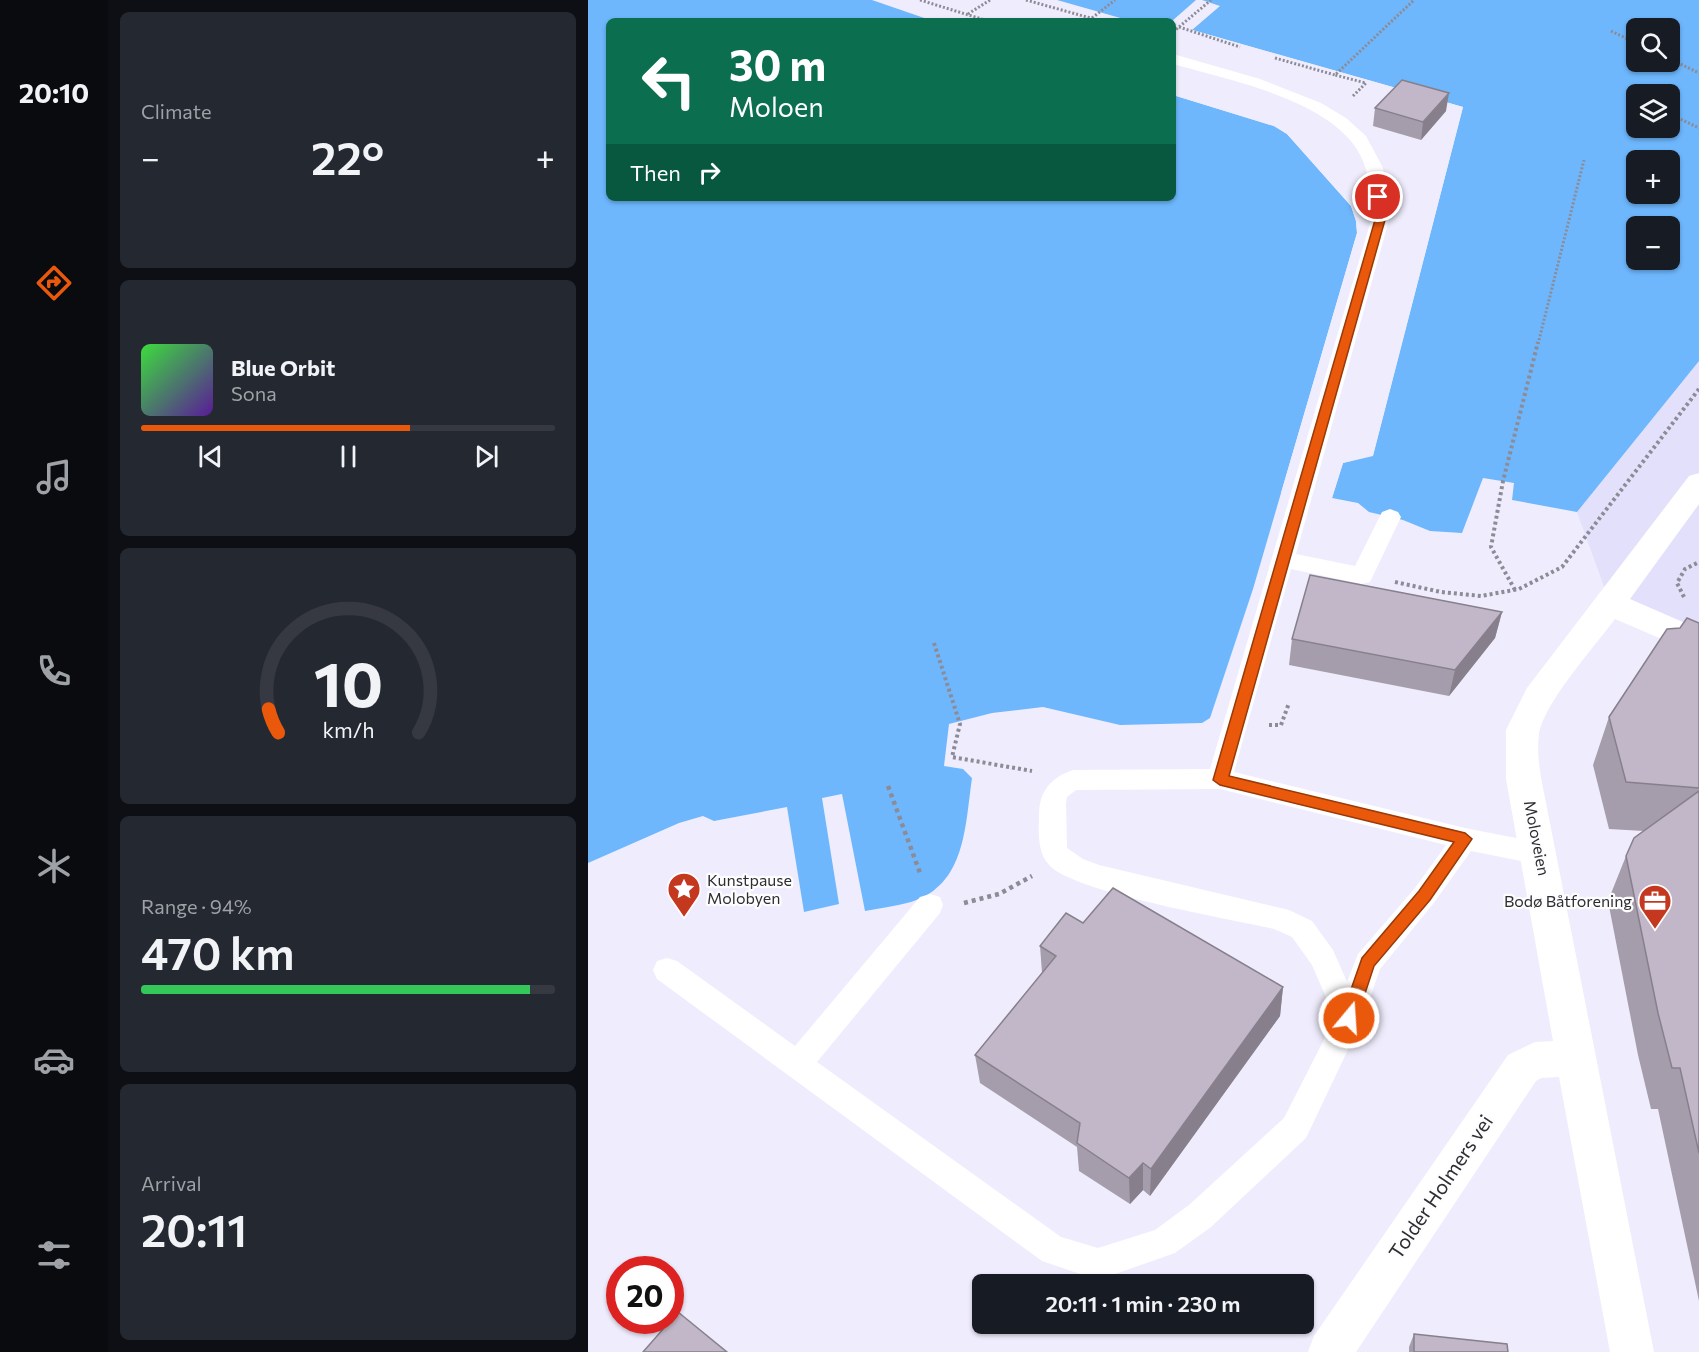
<!DOCTYPE html>
<meta charset="utf-8">
<style>
:root{--surface:#171b24;--page:#242831;--text:#f1f3f6;--muted:#9ea1a6;--line:#363941;--accent:#ea580c}
body{margin:0;font-family:Commissioner,sans-serif;background:var(--page);color:var(--text);height:100vh;display:flex;flex-direction:column;font-size:22px;white-space:nowrap}
*{box-sizing:border-box;margin:0}
p{font-size:20px;color:var(--muted)}
.icon{flex:none;width:33px;height:33px;fill:none;stroke:currentColor;stroke-width:2;stroke-linecap:round;stroke-linejoin:round}
.map{position:relative;flex:1;overflow:hidden}
.sheet{display:flex;flex-direction:column;gap:12px;padding:12px;background:#0d0f14;width:480px}
.sheet>*{flex:none}
.guide{position:absolute;left:18px;top:18px;width:570px;height:183px;border-radius:9px;box-shadow:0 2px 4px #0004;background:#0b6e4f;color:#fff;overflow:hidden}
.fabs{position:absolute;left:1038px;top:18px;display:grid;gap:12px}
.fabs a{display:grid;place-items:center;width:54px;height:54px;border-radius:9px;background:var(--surface);box-shadow:0 2px 4px #0004;font-size:30px}
.speed{position:absolute;left:18px;top:1256px;display:flex;gap:12px;font-size:30px;font-weight:700;text-align:center}
.speed>*{display:grid;place-content:center;width:78px;height:78px;border-radius:50%;background:var(--surface);box-shadow:0 2px 4px #0004;line-height:1}
.speed .limit{border:9px solid #d22;background:#fff;color:#111}
.pin{position:absolute;display:grid;place-items:center;width:51px;height:51px;color:#fff;margin:-26px;border:3px solid #fff;border-radius:50%;box-shadow:0 2px 6px #0007}
.me{position:absolute;width:66px;margin:-33px;rotate:18deg;stroke-linejoin:round;filter:drop-shadow(0 0 4px #0008)}
.turn{display:flex;align-items:center;gap:21px;height:126px;padding:0 24px;font-size:27px}
.turn .icon{width:78px;height:78px;stroke-width:2.5}
.turn b{display:block;font-size:42px;line-height:51px}
.then{display:flex;align-items:center;height:57px;padding:0 24px;background:#0003;gap:12px;font-size:22px}
.big{font-size:45px;font-weight:600;line-height:1.1}
.sheet .tile{flex:1;display:flex;flex-direction:column;justify-content:center;gap:9px;min-width:0;padding:0 21px;border-radius:9px;background:var(--page)}
.sheet .dial{align-items:center;gap:0}
.dial svg{height:156px;overflow:visible;fill:none;stroke:var(--line);stroke-width:7;stroke-linecap:round;text-anchor:middle}
.dial text{fill:var(--text);stroke:none}
.song{display:flex;align-items:center;gap:18px}
.cover{width:72px;height:72px;border-radius:9px;background:linear-gradient(135deg,hsl(120 70% 55%),hsl(270 70% 35%))}
.played{height:6px;border-radius:3px;background:linear-gradient(90deg,var(--accent) 65%,var(--line) 65%)}
.keys{display:flex;justify-content:space-around;direction:ltr}
.heat{display:flex;justify-content:space-between;align-items:center;font-size:33px;direction:ltr}
.charge{height:9px;border-radius:4px;background:linear-gradient(90deg,#34c759 94%,var(--line) 0)}
.trip{position:absolute;left:384px;top:1274px;width:342px;height:60px;border-radius:9px;background:var(--surface);box-shadow:0 2px 4px #0004;font-weight:600;line-height:60px;text-align:center}
main{display:flex;flex:1;min-height:0}
.tab-bar{display:flex;flex-direction:column;width:108px;justify-content:space-around;align-items:center;background:#090b0e;color:var(--muted)}
.tab-bar .icon{width:42px;height:42px}
.tab-bar .selected{color:var(--accent)}
.tab-bar b{font-size:27px;color:var(--text)}
.map>svg:first-child{display:block}
.built{fill:#e2e0fa}
.water{fill:#6eb7fd;fill-rule:evenodd}
.pier{fill:#efedfd}
.lines{fill:none;stroke-linecap:round;stroke-linejoin:round}
.path-far2{stroke:#8c8b96;stroke-width:3;stroke-dasharray:2 2;stroke-linecap:butt}
.path-far1{stroke:#8c8b96;stroke-width:4;stroke-dasharray:3 3;stroke-linecap:butt}
.path{stroke:#8c8b96;stroke-width:4.5;stroke-dasharray:4 4;stroke-linecap:butt}
.lane{fill:#fff;fill-rule:evenodd}
.street{fill:#fff;fill-rule:evenodd}
.wall{fill:#a69dac}
.shaded-wall{fill:#87808c}
.building{fill:#c1b7c8;stroke:#87808c;stroke-width:1.5}
.route{fill:#ea580c;stroke:#983908;stroke-width:1.5}
.labels{text-anchor:middle;stroke-width:4.5;stroke-linejoin:round;paint-order:stroke}
.street-label{font-size:16px;fill:#2e2d34;stroke:#fdfdfd}
.poi-label{font-size:16px;fill:#2e2d34;stroke:#fdfdfd;text-anchor:start}
.near-street-label{font-size:20px;fill:#2e2d34;stroke:#fdfdfd}
</style>
<main>
<nav class="tab-bar">
<b>20:10</b>
<svg class="icon selected" aria-label="directions" viewBox="0 0 24 24"><path d="M12 3l9 9-9 9-9-9zM9 14v-3h6M13 9l2 2-2 2"/></svg>
<svg class="icon" aria-label="music" viewBox="0 0 24 24"><path d="M9 18V5l10-2v13"/><circle cx="6" cy="18" r="3"/><circle cx="16" cy="16" r="3"/></svg>
<svg class="icon" aria-label="phone" viewBox="0 0 24 24"><path d="M5 4h4l2 5-3 2q2 4 5 5l2-3 5 2v4C11 20 4 13 5 4z"/></svg>
<svg class="icon" aria-label="climate" viewBox="0 0 24 24"><path d="M12 3v18M4 7l16 10M4 17L20 7"/></svg>
<svg class="icon" aria-label="car" viewBox="0 0 24 24"><path d="M5 17H2v-5l4-1 3-4h7l3 4 3 1v5h-3M9 17h6M6 11h13"/><circle cx="7" cy="17" r="2"/><circle cx="17" cy="17" r="2"/></svg>
<svg class="icon" aria-label="filters" viewBox="0 0 24 24"><path d="M4 7h16M4 17h16"/><circle cx="9" cy="7" r="2"/><circle cx="15" cy="17" r="2"/></svg>
</nav>
<section class="sheet">
<div class="tile"><p>Climate</p>
<div class="heat"><a>−</a><b class="big">22°</b><a>+</a></div>
</div>
<div class="tile">
<div class="song"><i class="cover"></i><div><b>Blue Orbit</b><p>Sona</p></div></div>
<div class="played"></div>
<div class="keys"><svg class="icon" aria-label="previous" viewBox="0 0 24 24"><path d="M18 5L8 12l10 7zM5 5v14"/></svg><svg class="icon" aria-label="pause" viewBox="0 0 24 24"><path d="M8 5v14M16 5v14"/></svg><svg class="icon" aria-label="next" viewBox="0 0 24 24"><path d="M6 5l10 7-10 7zM19 5v14"/></svg></div>
</div>
<div class="tile dial"><svg viewBox="0 0 100 80">
<path d="M14 69A42 42 0 1 1 86 69"/>
<path d="M14 69A42 42 0 0 1 9 57" stroke="#ea580c"/>
<text x="50" y="56" font-size="32" font-weight="700">10</text>
<text x="50" y="72" font-size="11">km/h</text>
</svg></div>
<div class="tile"><p>Range · 94%</p><b class="big">470 km</b><div class="charge"></div></div>
<div class="tile"><p>Arrival</p><b class="big">20:11</b></div>
</section>
<div class="map">
<svg width="1111" height="1352" viewBox="0 0 1111 1352">
<rect width="100%" height="100%" fill="#efedfd"/>
<path class="built" d="M1111,361V643L1022,603L989,512Z"/>
<g class="water">
<path d="M0,0H284L345,21H21V198H585V95L686,126L699,134L763,206L768,221L769,233L665,589L622,718L614,723L532,725L455,707L404,713L361,724L356,766L375,769L384,778C377,826 378,885 323,902C308,906 292,908 277,911L254,794L234,798L251,904L216,912L199,807L126,821L115,816L91,823L0,863Z"/>
<path d="M469,0H608L584,21H543Z"/>
<path d="M614,0H1111V361L989,512L924,500L926,483L895,478L874,533L842,531L815,520L781,512L770,503L744,498L755,463L785,455L875,107L604,30L632,6ZM1048,28H1082V62H1048ZM1048,94H1082V128H1048ZM1048,160H1082V194H1048ZM1048,226H1082V260H1048Z"/>
</g>
<g class="pier">
<path d="M601,29L875,107L785,456L755,463L744,498L741,497L753,461L783,453L872,109L603,32Z"/>
<path d="M586,92L687,123L700,131L765,204L771,220L772,234L696,493H693L769,233L768,221L763,206L699,134L686,126L585,95Z"/>
</g>
<g class="lines">
<g class="path-far2">
<path d="M332,0L400,21"/>
<path d="M438,0L513,21"/>
<path d="M380,14L402,0"/>
<path d="M504,18L527,0"/>
<path d="M591,27L652,47"/>
<path d="M1023,31L1048,43"/>
<path d="M585,32L623,0"/>
<path d="M687,58L747,75"/>
<path d="M1082,59L1111,73"/>
<path d="M765,96L778,83L747,75L826,0"/>
<path d="M1082,114L1111,128"/>
<path d="M950,344L996,160"/>
</g>
<g class="path-far1">
<path d="M807,582L853,592L893,596L931,589L974,567L1111,389"/>
<path d="M927,590L903,547L915,481L950,342"/>
<path d="M1096,597L1089,583L1097,569L1111,562"/>
<path d="M346,643L372,724L364,757L444,771"/>
<path d="M681,725H693L701,703"/>
</g>
<g class="path">
<path d="M300,786L332,873"/>
<path d="M376,903L411,894L444,876"/>
</g>
<path class="lane" d="M585,54L672,79L733,103L758,118L778,136L795,168L801,220L708,554L767,566L794,512L802,509L810,512L813,517L782,582L774,584L703,569L646,772L877,828L953,843L962,846L966,854L962,862L953,865L883,851L845,904L792,969L775,1018L718,1138L623,1227L587,1253L510,1280L454,1261L69,979L65,970L69,961L79,958L89,961L207,1046L332,897L342,894L352,897L355,905L352,913L229,1062L473,1237L510,1248L567,1230L601,1205L696,1118L747,1018L724,965L704,937L686,929C643,919 489,893 462,866C448,852 451,830 451,813C452,790 464,777 485,770L622,769L783,220C781,201 783,179 775,161C751,101 641,80 585,64ZM632,789L858,845L827,888L770,954L759,982L745,950L724,921L701,910L511,865L495,859L479,848L478,803L479,797L488,790Z"/>
<path class="street" d="M1111,473V504L1042,599L1111,629V655L1027,619C1007,646 956,703 951,734C948,755 953,778 957,798L1066,1352H1022L971,1077L953,1078L948,1081L768,1352H720L726,1336L920,1055L947,1042L965,1041L918,779V730L939,688L1101,476Z"/>
</g>
<g class="wall">
<path d="M787,108L858,111L833,140L785,126Z"/>
<path d="M914,612L907,638L861,696L701,665L704,639Z"/>
<path d="M1111,623V1301L1070,1109H1063L1050,1055L1020,901L1038,856L1056,831L1021,829L1005,765L1021,717L1092,628Z"/>
<path d="M495,923L695,987L692,1016L562,1196L555,1190L542,1204L491,1171L489,1147L392,1083L387,1055L454,973L452,946Z"/>
<path d="M826,1334L920,1352H821V1347Z"/>
</g>
<g class="shaded-wall">
<path d="M861,93L858,111L833,140L835,122Z"/>
<path d="M914,612L907,638L861,696L867,670Z"/>
<path d="M695,987L692,1016L562,1196L563,1169Z"/>
<path d="M555,1163V1190L542,1204L541,1178Z"/>
</g>
<g class="building">
<path d="M814,80L861,93L835,122L787,108Z"/>
<path d="M722,575L914,612L867,670L704,639Z"/>
<path d="M1099,618L1111,623V788L1038,782L1021,717L1079,629L1092,628Z"/>
<path d="M1111,791V1153L1092,1068H1084L1070,1013L1038,856L1046,838Z"/>
<path d="M525,888L695,987L563,1169L555,1163L541,1178L489,1143L492,1123L387,1055L468,956L452,946L478,913L495,923Z"/>
<path d="M90,1312L139,1352H55Z"/>
<path d="M826,1334L919,1344L920,1352H826Z"/>
</g>
<path class="route" d="M790,194L795,197L797,220L641,776L877,833L884,839L842,900L786,966L769,1018L767,1023L761,1025L756,1023L753,1018L774,958L831,891L866,842L632,785L625,780L787,220L785,197Z"/>
<defs>
<g id="sight-pin" transform="scale(1.725)"><path d="M0 17L-7.5 6A9.5 9.5 0 1 1 7.5 6Z" fill="#c3381f" stroke="#fdfdfd"/><path d="M0-6L1.8-2.2L6-1.7L2.9 1.2L3.7 5.4L0 3.3L-3.7 5.4L-2.9 1.2L-6-1.7L-1.8-2.2Z" fill="#fff"/></g>
<g id="office-pin" transform="scale(1.725)"><path d="M0 17L-7.5 6A9.5 9.5 0 1 1 7.5 6Z" fill="#c3381f" stroke="#fdfdfd"/><path d="M-6-3h4V-5.5h4V-3h4V5H-6ZM-1-4.5V-3h2v-1.5ZM-6 0V1H6V0Z" fill="#fff"/></g>
</defs>
<g fill-rule="evenodd">
<use href="#sight-pin" x="96" y="889"/>
<use href="#office-pin" x="1067" y="901"/>
</g>
<g class="labels">
<g class="street-label">
<text transform="translate(949 838) rotate(79)" y="6">Moloveien</text>
</g>
<g class="poi-label">
<text x="119" y="886">Kunstpause<tspan x="119" dy="18">Molobyen</tspan></text>
<text x="1044" y="907" text-anchor="end">Bodø Båtforening</text>
</g>
<g class="near-street-label">
<text transform="translate(853 1187) rotate(-56)" y="7">Tolder Holmers vei</text>
</g>
</g>
</svg>
<div class="fabs">
<a><svg class="icon" aria-label="search" viewBox="0 0 24 24"><circle cx="10" cy="10" r="6"/><path d="M15 15l6 6"/></svg></a>
<a><svg class="icon" aria-label="layers" viewBox="0 0 24 24"><path d="M12 4l9 5-9 5-9-5zM3 14l9 5 9-5"/></svg></a>
<a>+</a>
<a>−</a>
</div>
<div class="speed"><div class="limit">20</div></div>
<div class="pin" style="left:790px;top:197px;background:#d93025"><svg class="icon" aria-label="arrive" viewBox="0 0 24 24"><path d="M6 21V4h12l-3 4 3 4H6"/></svg></div>
<svg class="me" style="left:761px;top:1018px" viewBox="-20 -20 40 40"><circle r="17" fill="#ea580c" stroke="#fff" stroke-width="3"/><path d="M0-11L8 9 0 5-8 9z" fill="#fff"/></svg>
<div class="trip">20:11 · 1 min · 230 m</div>
<div class="guide">
<div class="turn"><svg class="icon" aria-label="left" viewBox="0 0 24 24"><path d="M17 20v-9H6M10 6l-5 5 5 5"/></svg><div><b>30 m</b>Moloen</div></div>
<div class="then">Then<svg class="icon" aria-label="right" viewBox="0 0 24 24"><path d="M7 20v-9h11M14 6l5 5-5 5"/></svg></div>
</div>
</div>
</main>
